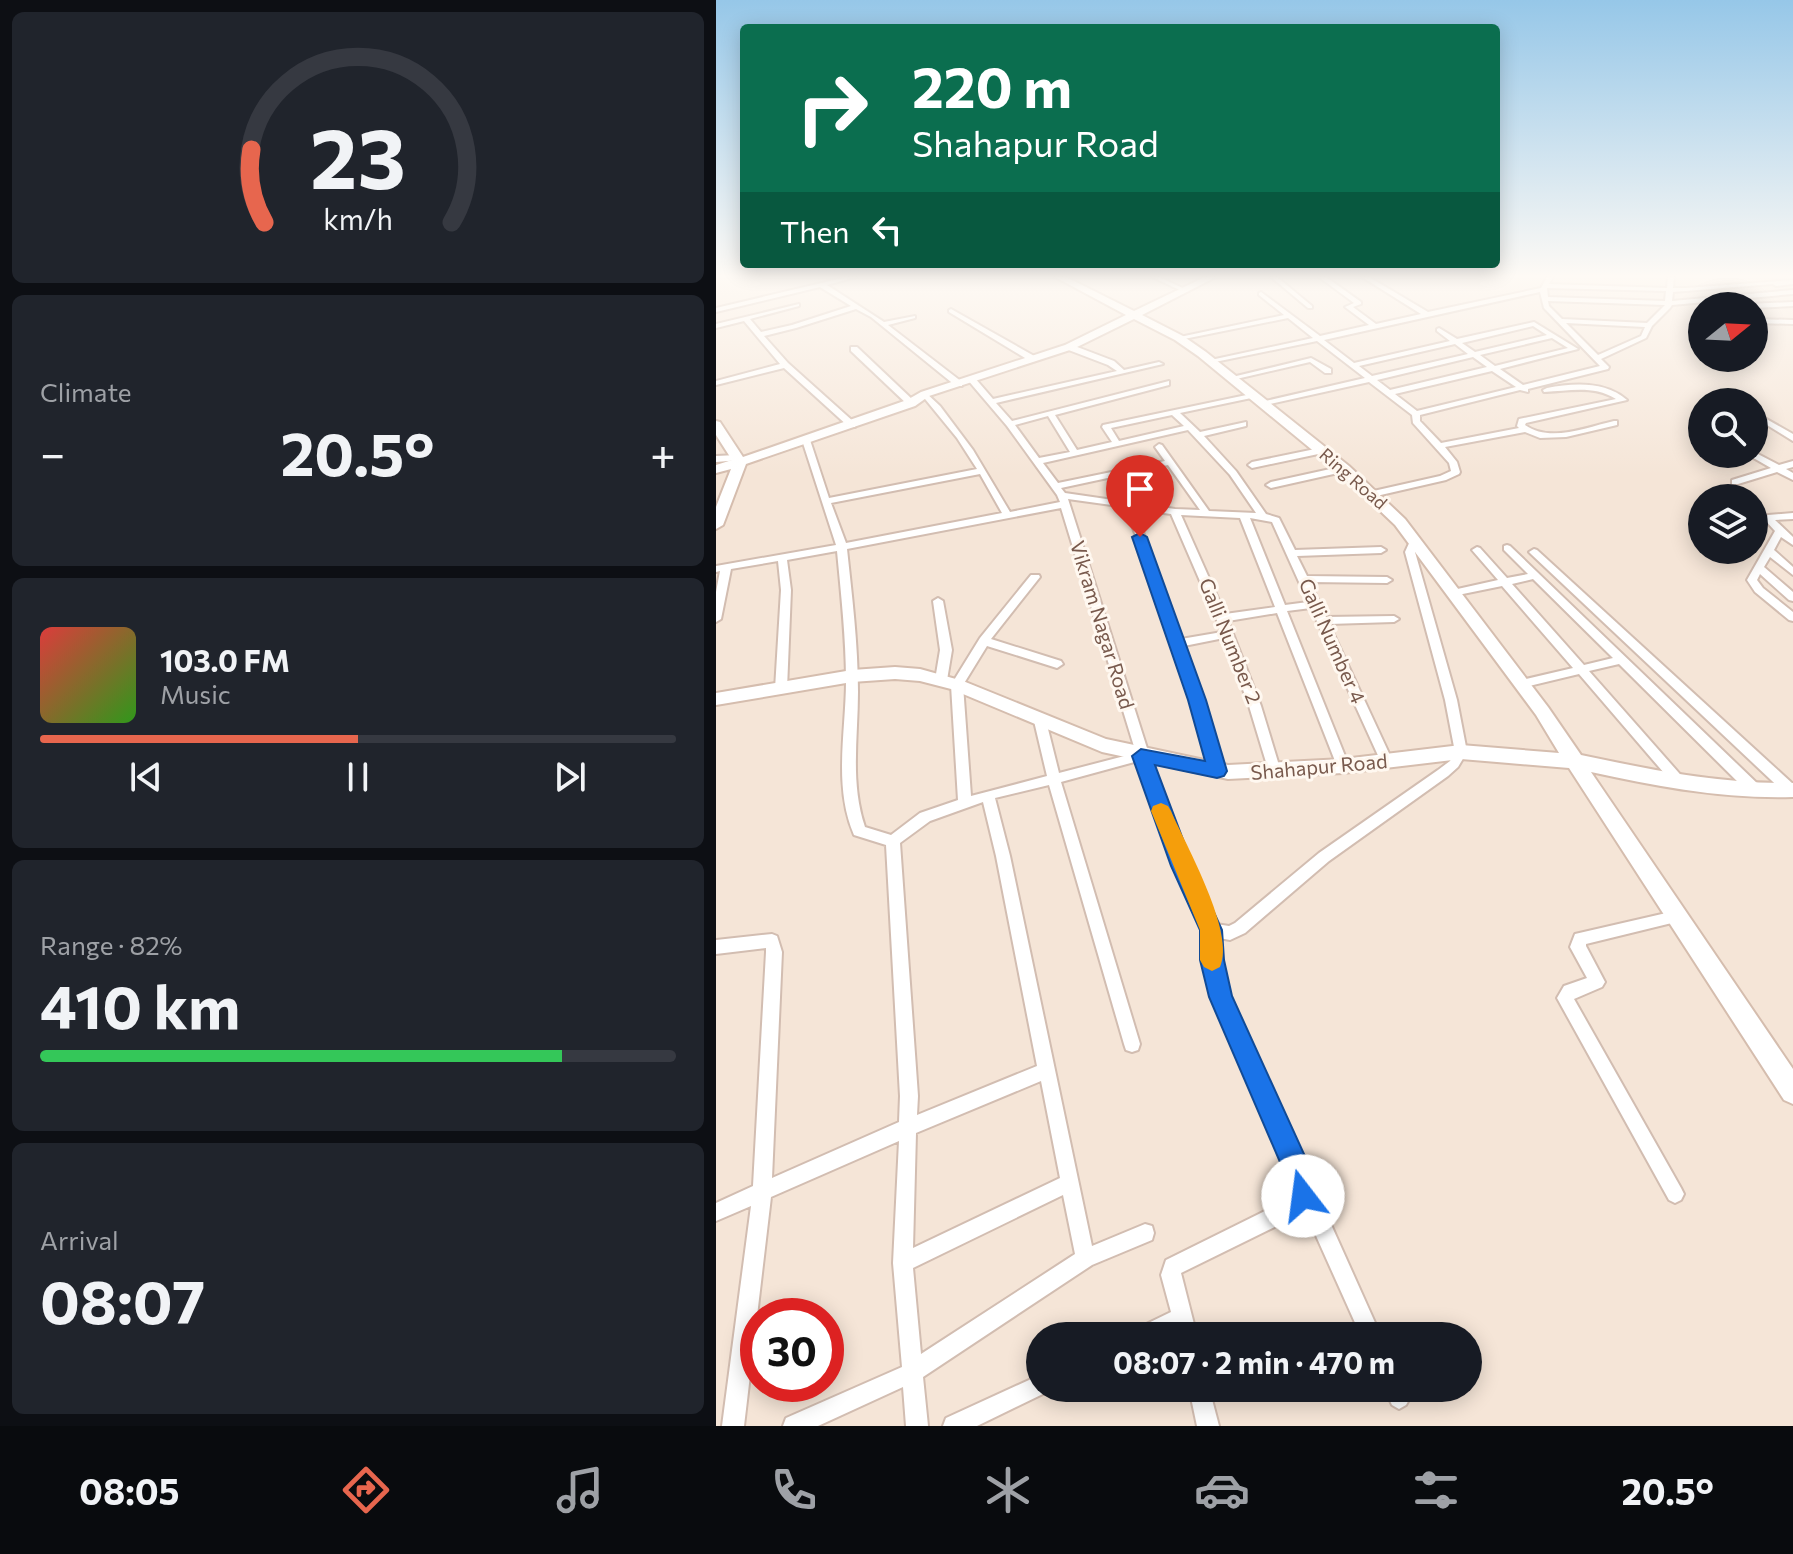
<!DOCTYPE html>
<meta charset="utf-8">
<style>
:root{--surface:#171b24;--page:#20242c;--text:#f1f3f6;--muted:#9ea1a6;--line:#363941;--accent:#e7664e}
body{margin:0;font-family:Commissioner,sans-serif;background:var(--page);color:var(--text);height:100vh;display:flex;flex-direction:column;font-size:30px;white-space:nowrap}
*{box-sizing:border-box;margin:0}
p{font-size:26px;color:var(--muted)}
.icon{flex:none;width:44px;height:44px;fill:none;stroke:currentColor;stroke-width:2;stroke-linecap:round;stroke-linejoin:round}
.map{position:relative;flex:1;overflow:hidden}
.sheet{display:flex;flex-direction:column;gap:12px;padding:12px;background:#0d0f14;width:716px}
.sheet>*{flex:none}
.banner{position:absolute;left:24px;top:24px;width:760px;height:244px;border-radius:8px;box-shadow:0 4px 20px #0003;background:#0b6e4f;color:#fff;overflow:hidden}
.needle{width:52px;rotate:72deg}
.fabs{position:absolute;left:972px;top:292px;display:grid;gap:16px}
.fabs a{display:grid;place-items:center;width:80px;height:80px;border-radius:50%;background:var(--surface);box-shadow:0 4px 20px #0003;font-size:40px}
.speed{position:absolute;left:24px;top:1298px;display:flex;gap:16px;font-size:40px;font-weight:700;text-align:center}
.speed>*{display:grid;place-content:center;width:104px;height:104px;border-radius:50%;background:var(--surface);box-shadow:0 4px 20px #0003;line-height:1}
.speed .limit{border:12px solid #d22;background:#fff;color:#111}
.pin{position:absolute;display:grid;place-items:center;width:68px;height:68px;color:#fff;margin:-82px -34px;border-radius:50% 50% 50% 0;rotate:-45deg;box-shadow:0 0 8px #0007}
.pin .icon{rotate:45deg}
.me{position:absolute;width:88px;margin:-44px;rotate:345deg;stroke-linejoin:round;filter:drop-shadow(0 0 6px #0008)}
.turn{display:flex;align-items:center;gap:28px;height:168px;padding:0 40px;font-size:36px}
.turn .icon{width:104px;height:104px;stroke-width:2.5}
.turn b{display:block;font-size:56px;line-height:68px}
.then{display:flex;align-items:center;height:76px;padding:0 40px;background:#0003;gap:16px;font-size:30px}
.big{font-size:60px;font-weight:700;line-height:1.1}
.sheet .tile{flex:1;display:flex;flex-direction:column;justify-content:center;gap:12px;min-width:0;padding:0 28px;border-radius:12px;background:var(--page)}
.sheet .dial{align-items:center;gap:0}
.dial svg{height:208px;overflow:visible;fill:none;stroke:var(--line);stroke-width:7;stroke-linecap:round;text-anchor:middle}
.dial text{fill:var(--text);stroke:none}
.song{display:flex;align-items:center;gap:24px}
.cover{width:96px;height:96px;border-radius:12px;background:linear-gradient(135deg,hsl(0 70% 55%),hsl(110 70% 35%))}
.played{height:8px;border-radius:4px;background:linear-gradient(90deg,var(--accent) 50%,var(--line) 50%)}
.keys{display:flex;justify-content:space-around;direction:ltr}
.heat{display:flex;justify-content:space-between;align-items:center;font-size:44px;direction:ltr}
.charge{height:12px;border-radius:6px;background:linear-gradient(90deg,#34c759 82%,var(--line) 0)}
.trip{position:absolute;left:310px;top:1322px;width:456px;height:80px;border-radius:40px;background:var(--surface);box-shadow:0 4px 20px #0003;font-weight:700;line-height:80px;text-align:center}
.dock{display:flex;height:128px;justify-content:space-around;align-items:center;background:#090b0e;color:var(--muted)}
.dock .icon{width:56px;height:56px}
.dock .on{color:var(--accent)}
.dock b{font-size:36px;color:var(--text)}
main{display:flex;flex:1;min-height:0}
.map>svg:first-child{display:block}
.residential{fill:#f5e5d7;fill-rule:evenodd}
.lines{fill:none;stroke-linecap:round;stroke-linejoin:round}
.street-casing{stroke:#d2bdb1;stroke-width:4}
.secondary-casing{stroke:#d5bdae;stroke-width:4}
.street{fill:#fff;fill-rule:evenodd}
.secondary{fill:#fff;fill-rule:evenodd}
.route{fill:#1a73e8;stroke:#114b97;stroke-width:2}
.slow{fill:#f59e0b}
.labels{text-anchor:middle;stroke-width:6;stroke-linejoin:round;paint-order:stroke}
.far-street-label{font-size:18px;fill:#78594c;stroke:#fff8f0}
.street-label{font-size:20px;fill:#78594c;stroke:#fff8f0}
</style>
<main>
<section class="sheet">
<div class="tile dial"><svg viewBox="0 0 100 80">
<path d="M14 69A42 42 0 1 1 86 69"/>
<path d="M14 69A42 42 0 0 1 9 41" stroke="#e7664e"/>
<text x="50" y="56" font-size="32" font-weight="700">23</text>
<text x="50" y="72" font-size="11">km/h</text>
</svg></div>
<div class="tile"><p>Climate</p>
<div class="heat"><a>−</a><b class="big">20.5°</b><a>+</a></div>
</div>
<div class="tile">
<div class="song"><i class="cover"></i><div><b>103.0 FM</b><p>Music</p></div></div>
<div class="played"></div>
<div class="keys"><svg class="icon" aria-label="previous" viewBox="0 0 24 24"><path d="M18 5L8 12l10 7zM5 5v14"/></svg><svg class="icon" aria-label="pause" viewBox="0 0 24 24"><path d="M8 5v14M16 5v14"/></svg><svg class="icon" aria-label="next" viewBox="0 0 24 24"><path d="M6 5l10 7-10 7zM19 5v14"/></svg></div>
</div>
<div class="tile"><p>Range · 82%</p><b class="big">410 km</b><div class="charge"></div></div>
<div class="tile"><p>Arrival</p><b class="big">08:07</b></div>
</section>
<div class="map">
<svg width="1077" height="1426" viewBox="0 0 1077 1426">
<rect width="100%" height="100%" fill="#fdf4e9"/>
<path class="residential" d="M0,277H1077V1426H0ZM986,306H1038V358H986ZM986,402H1038V454H986ZM986,498H1038V550H986ZM42,1316H110V1384H42ZM324,1336H752V1388H324Z"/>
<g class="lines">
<g class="street-casing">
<g id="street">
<path d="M131,277H140L111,285L168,322L199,316V318L172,325L246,382V386H240L155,317L140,309L80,328L48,336L72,363L139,423V427H133L68,368L0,385V381L64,364L28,321L0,328V324L83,304V306L34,319L45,332L76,325L135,306L104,287L0,312V308Z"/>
<path d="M436,277H443L473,291L468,292Z"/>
<path d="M555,277H561L596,306V308H592Z"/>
<path d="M603,277H610L645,302V304L637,307L660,324L705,314L646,277H653L712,312L825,288L831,277H837L833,284L951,288L952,277H958L957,288H970L1077,280V284L1060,286L1057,284L957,292L956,301L1077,290V294L956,305L954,308L936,326L930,338L885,359L893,367L892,369L812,389V392L804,390L704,415V421L725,443L803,428L801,426L803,419L900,399C877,385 854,391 828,392L827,390L831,388C858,383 889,381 911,400L810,423L809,425C834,443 871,427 898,421H901V425L850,437L824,438L809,432L729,447L741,462L744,472L743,474L730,480L656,497L651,494L653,492L724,476L735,471L733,463L697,423L696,415L653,382L545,406V402L649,378L601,341L494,363L490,361L597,338L572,318L463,340L459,338L568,315L543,295V293L545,292L604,336L653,325L629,307L638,303ZM831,288L950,291L949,301L832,297ZM824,292L828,308L884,366L807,385L784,369L862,349L818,322L741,339L723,328L721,329V331L734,341L638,363L608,340ZM832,301L949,305L931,323L846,319L833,306ZM850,323L929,327L925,336L882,355ZM817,326L831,335L759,352L746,343ZM836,338L852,348L779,366L764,355ZM739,344L752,354L656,376L643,366ZM757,357L771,367L674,390L661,380ZM776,371L800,387L701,411L679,394Z"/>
<path d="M1077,302V306L1038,308V306H1029L1032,304Z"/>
<path d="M235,309L320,357L321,359L314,361L233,312V310Z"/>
<path d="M1038,319L1077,320V324L1038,323Z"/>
<path d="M350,345H356L398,361L408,370L443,362L447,364L280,403L296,421L453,381V385L339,415L361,450L396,442L386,427L387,425L540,393V397L464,413L484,432L530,422V426L488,436L520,471L550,514L563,518L579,550L665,547L670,550L665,553L581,556L591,576L671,577L676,580L671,583L594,582L610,617L678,616L683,619L678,622L613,624L677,762L675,765H667L665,762L595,608L571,611L633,766L631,769H623L621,766L561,613L512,621L545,706L565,772L564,775H554L553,772L533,706L508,638L468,646L487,700L507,771L506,774H496L495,771L475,700L410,507L352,499L449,805L500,924L513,926L519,923L603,853L722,770L734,761L739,752L729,700L689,552L695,539L698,538L703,541L699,552L741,700L751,752L742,767L732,776L613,861L529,933L514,940L503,938L504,960L513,997L665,1336H645L588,1209L577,1218L465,1273L481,1336H461L460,1331L449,1336H417L420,1329L455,1312L445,1275L450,1260L563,1204L576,1194L575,1177L497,997L488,960V930L435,805L422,761L345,782L424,1044L422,1050L416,1052L410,1050L408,1044L333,785L279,798L294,856L376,1246L429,1224L436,1226L438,1233L436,1240L376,1265L207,1377L212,1426H190L187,1387L102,1426H67L70,1418L186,1367L177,1263L183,1141L55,1197L28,1426H6L35,1206L0,1221V1203L37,1186L50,952V948L0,954V940L56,934L61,936L66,952L56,1178L183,1122L184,1096L170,845L138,835C117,787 130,731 130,681C130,638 125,594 121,551L71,560L75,590L71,689L65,693L59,689L65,590L62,561L15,569L5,619L0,622V592L4,571L0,572V566L120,545L86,440L87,438L94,440L113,498L261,469L241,438L205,394L209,392L224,406L257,450L294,512L344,502L341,495L291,426L251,379L258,377L277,399L401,371L392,365L350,349ZM456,415L468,426L403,441L395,428ZM332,416L354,452L323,458L299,425ZM472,430L514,475L540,513L493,511L446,445L443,444L439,447L449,461L342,483L327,463ZM452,465L484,510L459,509L349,493L345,488ZM264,474L286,513L130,543L115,503ZM345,508L420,753L343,773L330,721L324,717L318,721L331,776L255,796L247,685L271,646L341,668L347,664L345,661L275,639L324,577L323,575H315L264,638L235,685L242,800L204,813L175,835L149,827C134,783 142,737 142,692C142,644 136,596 131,549ZM419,509L455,514L506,632L465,639ZM465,515L524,518L559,607L509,614ZM534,518L556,522L592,602L569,605ZM267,802L280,856L321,1066L201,1115L202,1096L184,843L214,821ZM325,1081L344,1178L197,1248L200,1133ZM347,1195L359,1254L205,1354L197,1268Z"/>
<path d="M135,347H141L198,401V405H192L135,351Z"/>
<path d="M595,358L615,369V373H609L594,362L516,380L512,378Z"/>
<path d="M1005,394H1011L1022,402H1012L1005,398Z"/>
<path d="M1038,412L1077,434V441L1038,417Z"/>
<path d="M975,418L986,421V426L975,422Z"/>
<path d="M604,448L608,451L607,453L536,468L532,465L536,462Z"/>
<path d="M1038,452L1063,465L1077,461V467L1070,469L1077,473V480L1061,472L1022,484H1016V480L1055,468L1034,456L1033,454H1038Z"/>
<path d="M21,455L25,458L24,460L0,462V456Z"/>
<path d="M628,466L631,467V471L555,488L550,485L555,482Z"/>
<path d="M1077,513V519L1059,520L1077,537V545L1065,537L1058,550L1077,567V575L1054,557L1048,567L1077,592V601L1073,600L1044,574L1041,580L1047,588L1077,612V621L1073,620L1039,592L1031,580L1059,531L1047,518L1052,515Z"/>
<path d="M791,545L794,546L1045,787L1047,791L1045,795H1035L903,664L873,671L970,781L971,784L970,787H960L863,674L805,688L801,687L799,684L801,681L857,668L786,586L737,596L732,593L737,590L782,580L756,550L761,547L764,548L791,578L812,574L788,550V546ZM817,579L897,658L868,665L796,584Z"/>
<path d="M818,549L821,550L1077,784V797L1072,796L815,554L813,552Z"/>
<path d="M222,598L227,601L236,650L231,680L225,684L219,680L224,650L217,601Z"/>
<path d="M959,911L964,913L966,917L964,921L870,944V946L889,982L886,987L858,999L965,1188L968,1194L965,1200L959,1203L953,1200L841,998L848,986L871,978L854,947L859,934Z"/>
<path d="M324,1375V1388H333L331,1392L261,1426H227L230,1418Z"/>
<path d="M473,1388H493L503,1426H481Z"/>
<path d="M668,1388H689L694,1398L690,1405L683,1409L676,1405Z"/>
</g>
</g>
<g class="secondary-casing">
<path id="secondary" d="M339,277H350L418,311L489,277H500L426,315L467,336L490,352L633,466L689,519L832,707L865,755C936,770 1004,784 1077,783V797C1008,799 943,787 875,772L1077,1069V1104L1068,1100L853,768L745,759L627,773L512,779L386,752L235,689L204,681L179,679L136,682L0,705V693L136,670L179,667L204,669L247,681L390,739L512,765L627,759L745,745L843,753L820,715L679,525L623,472L482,356L459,340L418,319L357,349L213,396L199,406L30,464L7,525L0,529V507L15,469L0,473V465L16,460L0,435V421L4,422L27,457L191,400L205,392L349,345L410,315Z"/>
</g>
<use href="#street" class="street"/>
<use href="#secondary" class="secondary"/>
</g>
<linearGradient id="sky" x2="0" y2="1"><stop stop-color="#96c7e8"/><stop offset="0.58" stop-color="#fefaf5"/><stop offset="1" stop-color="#fefaf5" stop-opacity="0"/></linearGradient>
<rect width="1077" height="476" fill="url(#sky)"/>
<path class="route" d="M424,533L431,537L490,700L511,771L508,776L501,778L439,765L477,866L506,930L508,960L516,996L598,1176L601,1196L596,1206L587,1210L577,1206L570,1176L493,997L484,960V930L455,866L416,756L425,749L489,761L472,700L416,537Z"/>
<path class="slow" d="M445,803L452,806L455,811C470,846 520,933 504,967L496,971L488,967L484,960V930L435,811L437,806Z"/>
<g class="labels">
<g class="far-street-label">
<text transform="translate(637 479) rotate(41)" y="6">Ring Road</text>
</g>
<g class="street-label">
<text transform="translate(386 625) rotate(73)" y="7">Vikram Nagar Road</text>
<text transform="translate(514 641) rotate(68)" y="7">Galli Number 2</text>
<text transform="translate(616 641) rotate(66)" y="7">Galli Number 4</text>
<text transform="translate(603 767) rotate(-5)" y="7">Shahapur Road</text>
</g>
</g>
</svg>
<div class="fabs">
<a><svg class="needle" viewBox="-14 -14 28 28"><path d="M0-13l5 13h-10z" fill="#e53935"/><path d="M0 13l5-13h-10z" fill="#9ea1a6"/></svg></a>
<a><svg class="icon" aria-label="search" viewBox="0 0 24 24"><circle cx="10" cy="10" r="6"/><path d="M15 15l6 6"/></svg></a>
<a><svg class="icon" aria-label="layers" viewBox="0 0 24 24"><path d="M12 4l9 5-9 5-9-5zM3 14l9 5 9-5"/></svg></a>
</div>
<div class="speed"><div class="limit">30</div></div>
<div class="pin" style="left:424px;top:537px;background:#d93025"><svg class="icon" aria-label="arrive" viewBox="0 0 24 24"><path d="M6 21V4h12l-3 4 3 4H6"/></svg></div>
<svg class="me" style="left:587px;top:1196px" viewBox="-20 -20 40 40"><circle r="19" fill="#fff"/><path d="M0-13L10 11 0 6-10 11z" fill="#1a73e8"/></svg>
<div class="trip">08:07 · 2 min · 470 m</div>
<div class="banner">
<div class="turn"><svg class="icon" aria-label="right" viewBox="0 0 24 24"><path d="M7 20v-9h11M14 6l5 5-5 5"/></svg><div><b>220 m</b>Shahapur Road</div></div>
<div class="then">Then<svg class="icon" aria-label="left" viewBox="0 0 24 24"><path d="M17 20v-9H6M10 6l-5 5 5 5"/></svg></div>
</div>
</div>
</main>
<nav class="dock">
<b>08:05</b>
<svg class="icon on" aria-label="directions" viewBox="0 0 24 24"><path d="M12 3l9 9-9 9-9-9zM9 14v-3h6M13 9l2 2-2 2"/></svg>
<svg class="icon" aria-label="music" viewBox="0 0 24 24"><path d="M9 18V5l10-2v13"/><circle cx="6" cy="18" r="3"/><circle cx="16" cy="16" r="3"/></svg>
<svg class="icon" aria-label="phone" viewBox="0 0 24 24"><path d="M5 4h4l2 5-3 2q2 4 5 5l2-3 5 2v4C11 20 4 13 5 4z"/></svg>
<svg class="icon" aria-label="climate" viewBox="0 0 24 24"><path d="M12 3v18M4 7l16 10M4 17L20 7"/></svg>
<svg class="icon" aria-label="car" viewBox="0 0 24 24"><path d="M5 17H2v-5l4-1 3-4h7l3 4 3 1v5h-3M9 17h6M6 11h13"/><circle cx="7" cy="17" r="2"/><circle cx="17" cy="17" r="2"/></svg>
<svg class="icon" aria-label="filters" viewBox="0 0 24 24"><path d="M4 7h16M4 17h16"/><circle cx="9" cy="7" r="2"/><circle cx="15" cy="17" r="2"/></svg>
<b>20.5°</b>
</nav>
